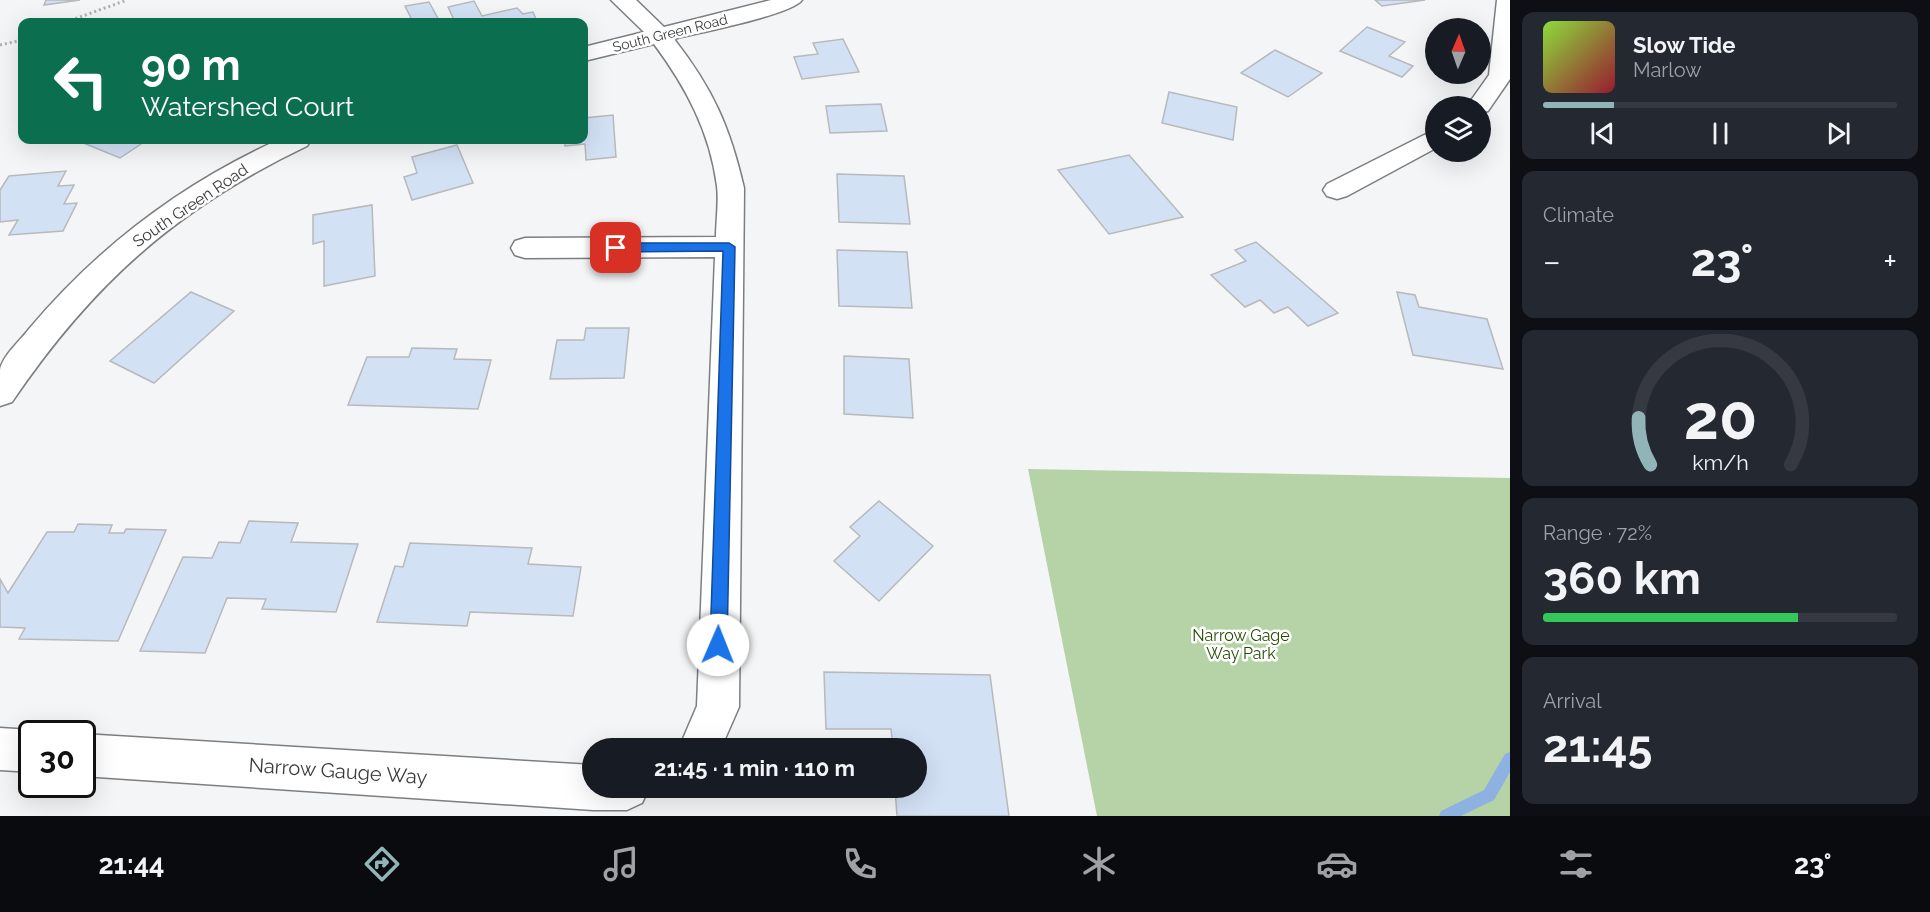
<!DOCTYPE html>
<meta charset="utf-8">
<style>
:root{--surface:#171b24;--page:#242831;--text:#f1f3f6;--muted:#9ea1a6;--line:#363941;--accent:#91b4b8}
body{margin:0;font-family:Raleway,sans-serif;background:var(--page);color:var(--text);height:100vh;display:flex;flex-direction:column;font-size:22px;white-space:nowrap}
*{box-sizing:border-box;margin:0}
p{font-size:20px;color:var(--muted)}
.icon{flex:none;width:33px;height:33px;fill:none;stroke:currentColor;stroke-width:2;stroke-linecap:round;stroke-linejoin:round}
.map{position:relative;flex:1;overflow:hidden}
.sheet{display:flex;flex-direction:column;gap:12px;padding:12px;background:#0d0f14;width:420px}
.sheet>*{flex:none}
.hud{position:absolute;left:18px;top:18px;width:570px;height:126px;border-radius:12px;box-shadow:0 6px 24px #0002;background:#0b6e4f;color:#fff;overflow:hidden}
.needle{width:39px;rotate:2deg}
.fabs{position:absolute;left:1425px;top:18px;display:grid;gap:12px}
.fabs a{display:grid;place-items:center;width:66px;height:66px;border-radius:50%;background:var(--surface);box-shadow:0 6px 24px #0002;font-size:30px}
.speed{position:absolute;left:18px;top:720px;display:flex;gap:12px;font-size:30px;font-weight:700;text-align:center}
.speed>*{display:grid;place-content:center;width:78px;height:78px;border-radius:50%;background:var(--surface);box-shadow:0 6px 24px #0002;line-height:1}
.speed .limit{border:3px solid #111;border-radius:9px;background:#fff;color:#111}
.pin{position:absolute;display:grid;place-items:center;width:51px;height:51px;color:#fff;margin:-26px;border-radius:12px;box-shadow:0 3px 9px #0006}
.me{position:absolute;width:66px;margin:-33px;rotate:1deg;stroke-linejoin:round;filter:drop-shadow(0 0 4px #0008)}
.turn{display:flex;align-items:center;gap:21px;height:126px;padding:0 24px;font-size:27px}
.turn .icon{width:78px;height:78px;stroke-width:2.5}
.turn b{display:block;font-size:42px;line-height:51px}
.big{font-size:45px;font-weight:700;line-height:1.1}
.sheet .widget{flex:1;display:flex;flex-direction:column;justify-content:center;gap:9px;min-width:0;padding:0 21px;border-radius:12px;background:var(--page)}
.sheet .dial{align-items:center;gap:0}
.dial svg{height:156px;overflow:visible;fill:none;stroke:var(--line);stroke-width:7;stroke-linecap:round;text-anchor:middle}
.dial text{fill:var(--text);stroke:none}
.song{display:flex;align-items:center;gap:18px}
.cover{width:72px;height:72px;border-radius:9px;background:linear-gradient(135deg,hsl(90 70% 55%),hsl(350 70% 35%))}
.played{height:6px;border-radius:3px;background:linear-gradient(90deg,var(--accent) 20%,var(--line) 20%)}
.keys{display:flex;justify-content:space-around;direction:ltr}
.heat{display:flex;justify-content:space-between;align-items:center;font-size:33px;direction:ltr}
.charge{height:9px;border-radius:4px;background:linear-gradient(90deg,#34c759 72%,var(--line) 0)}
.trip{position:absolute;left:582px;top:738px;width:345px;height:60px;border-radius:30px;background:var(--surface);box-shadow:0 6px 24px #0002;font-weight:700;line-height:60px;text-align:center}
.tabs{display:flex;height:96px;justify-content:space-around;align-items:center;background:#090b0e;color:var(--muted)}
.tabs .icon{width:42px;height:42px}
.tabs .active{color:var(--accent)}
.tabs b{font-size:27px;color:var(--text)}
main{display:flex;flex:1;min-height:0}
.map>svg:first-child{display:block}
.green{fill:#b6d2a7}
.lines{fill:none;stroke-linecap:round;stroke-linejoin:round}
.stream{fill:#8db2e1;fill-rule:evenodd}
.building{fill:#d3e1f5;stroke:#b8b9bb;stroke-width:1.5}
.minor-casing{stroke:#7d7e80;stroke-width:3}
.path{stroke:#b0b0b2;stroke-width:3;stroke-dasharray:2 3;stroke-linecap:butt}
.minor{fill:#fff;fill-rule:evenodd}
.route{fill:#1a73e8;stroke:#114b97;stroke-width:1.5}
.labels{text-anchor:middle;stroke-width:5;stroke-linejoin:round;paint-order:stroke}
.far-street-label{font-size:14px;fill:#3b3b3c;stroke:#fff}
.street-label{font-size:16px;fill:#3b3b3c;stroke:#fff}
.park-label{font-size:16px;fill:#234c00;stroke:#fff}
.near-street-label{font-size:20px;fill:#3b3b3c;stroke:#fff}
</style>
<main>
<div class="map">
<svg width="1510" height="816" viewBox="0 0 1510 816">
<rect width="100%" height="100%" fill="#f4f5f7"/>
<path class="green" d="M1028,469L1510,478V816H1097Z"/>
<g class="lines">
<path class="stream" d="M1510,752V772L1494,800L1461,816H1439L1441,811L1484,790L1505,754Z"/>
</g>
<g class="building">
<path d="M46,0H80L44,5Z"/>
<path d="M1375,0H1425L1382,6Z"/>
<path d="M474,1L482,16L517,8L523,14L533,12L536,19L522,22H455L448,7Z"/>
<path d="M429,2L440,22H413L405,6Z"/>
<path d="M1367,27L1405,42L1389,56L1413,66L1402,77L1340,51Z"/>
<path d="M843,39L859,72L802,79L794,57L818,54L813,43Z"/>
<path d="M1275,50L1322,73L1288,97L1241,73Z"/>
<path d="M1169,92L1237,107L1233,140L1162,123Z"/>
<path d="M881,104L887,131L830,133L826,106Z"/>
<path d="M613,115L616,157L586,160L585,144L565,146V140H584V118Z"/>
<path d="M76,140H147L120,158Z"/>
<path d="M457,145L473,183L412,200L404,177L417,173L412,157Z"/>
<path d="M1129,155L1183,217L1109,234L1058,170Z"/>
<path d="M66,171L58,186L74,185L64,204L77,203L63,231L9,235L18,220L0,222V190L9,176Z"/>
<path d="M837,174L904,176L910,224L839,222Z"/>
<path d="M372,205L375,276L324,286V241L313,244V215Z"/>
<path d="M1256,242L1338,313L1308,326L1288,307L1274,313L1260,300L1245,307L1211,275L1246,261L1235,250Z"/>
<path d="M837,250L907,252L912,308L839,306Z"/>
<path d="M191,292L234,311L154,383L110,361Z"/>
<path d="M1397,292L1415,295L1419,307L1487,319L1503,369L1413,355Z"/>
<path d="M586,328H629L624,378L550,379L557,340H584Z"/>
<path d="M412,348L457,349L454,359L491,360L478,409L348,405L367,357H409Z"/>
<path d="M844,356L909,359L913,418L844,414Z"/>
<path d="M879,501L933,546L879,601L834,561L860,536L850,527Z"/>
<path d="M249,521L298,523L291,542L358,544L336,612L262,609L266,599L227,598L205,653L140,651L183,557L212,558L219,542L240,543Z"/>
<path d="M78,524L112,525L109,533H124L126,529L166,530L118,641L19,639L25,628L0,627V579L8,593L47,532H74Z"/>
<path d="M410,543L532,548L528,564L581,567L573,616L470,612L467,626L377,622L395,566L403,567Z"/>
<path d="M824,672L990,675L1009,816H897L895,788H916V748H893L891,729H826Z"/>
</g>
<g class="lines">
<g class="minor-casing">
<g id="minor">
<path d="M611,0H636L664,27L771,0H802C792,15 696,33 674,39C713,89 730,127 744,188L739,707L721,748H679L697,706L715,257L525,258L515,255L511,248L515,241L525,238L716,237C716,221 719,202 717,186C710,132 686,87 654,44L584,61V47L644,32Z"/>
<path d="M1497,0H1510V79L1488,111L1480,113V106H1467L1489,75Z"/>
<path d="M1436,129V148L1347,196L1337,199L1327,196L1323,190L1327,184Z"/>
<path d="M278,140H311L307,146C177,208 92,284 12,402L0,406C0,395 0,381 0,370C2,356 21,340 29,329C98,247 181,184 278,140Z"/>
<path d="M0,728L32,730L41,734H32V772L0,770Z"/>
<path d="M82,734L592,765V788H649L642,803L627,810H593L82,776Z"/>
</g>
</g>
<g class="path">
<path d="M66,22L127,0"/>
<path d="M0,45L22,40"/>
</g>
<use href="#minor" class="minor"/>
</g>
<path class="route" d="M616,243H729L735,247L727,645L724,650L718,653L713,650L710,645L723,251L616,252L610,248Z"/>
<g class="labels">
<g class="far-street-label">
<text transform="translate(670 33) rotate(-14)" y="5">South Green Road</text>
</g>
<g class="street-label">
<text transform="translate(190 205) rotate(-34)" y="6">South Green Road</text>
</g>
<g class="park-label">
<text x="1241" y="641">Narrow Gage<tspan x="1241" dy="18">Way Park</tspan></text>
</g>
<g class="near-street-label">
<text transform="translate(338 771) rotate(4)" y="7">Narrow Gauge Way</text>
</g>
</g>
</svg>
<div class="fabs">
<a><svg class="needle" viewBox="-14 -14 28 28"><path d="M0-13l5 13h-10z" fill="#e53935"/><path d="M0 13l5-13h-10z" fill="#9ea1a6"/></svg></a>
<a><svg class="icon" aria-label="layers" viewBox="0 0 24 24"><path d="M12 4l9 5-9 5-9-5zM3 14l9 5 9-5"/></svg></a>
</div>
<div class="speed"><div class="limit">30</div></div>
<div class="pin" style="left:616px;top:248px;background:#d93025"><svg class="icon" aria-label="arrive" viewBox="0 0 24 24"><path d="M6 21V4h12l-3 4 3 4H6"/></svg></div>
<svg class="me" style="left:718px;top:645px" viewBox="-20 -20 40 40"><circle r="19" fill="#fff"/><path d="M0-13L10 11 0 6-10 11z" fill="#1a73e8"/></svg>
<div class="trip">21:45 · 1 min · 110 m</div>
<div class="hud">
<div class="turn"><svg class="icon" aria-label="left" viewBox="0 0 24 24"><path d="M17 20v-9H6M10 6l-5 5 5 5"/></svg><div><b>90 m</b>Watershed Court</div></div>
</div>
</div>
<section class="sheet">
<div class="widget">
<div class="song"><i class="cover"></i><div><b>Slow Tide</b><p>Marlow</p></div></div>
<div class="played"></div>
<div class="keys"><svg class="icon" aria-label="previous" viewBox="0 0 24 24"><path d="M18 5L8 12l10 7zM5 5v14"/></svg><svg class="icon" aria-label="pause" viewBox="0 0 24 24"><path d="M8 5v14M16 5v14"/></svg><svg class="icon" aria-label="next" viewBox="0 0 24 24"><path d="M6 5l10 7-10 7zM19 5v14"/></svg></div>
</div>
<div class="widget"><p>Climate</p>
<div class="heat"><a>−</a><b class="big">23°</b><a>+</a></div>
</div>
<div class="widget dial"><svg viewBox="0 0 100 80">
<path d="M14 69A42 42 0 1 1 86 69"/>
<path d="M14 69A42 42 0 0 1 8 45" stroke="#91b4b8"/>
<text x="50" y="56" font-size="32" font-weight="700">20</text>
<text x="50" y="72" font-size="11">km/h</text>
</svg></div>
<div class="widget"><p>Range · 72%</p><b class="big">360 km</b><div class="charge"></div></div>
<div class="widget"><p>Arrival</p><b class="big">21:45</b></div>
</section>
</main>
<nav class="tabs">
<b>21:44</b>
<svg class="icon active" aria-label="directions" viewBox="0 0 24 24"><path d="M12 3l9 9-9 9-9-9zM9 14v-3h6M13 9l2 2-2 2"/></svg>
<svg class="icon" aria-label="music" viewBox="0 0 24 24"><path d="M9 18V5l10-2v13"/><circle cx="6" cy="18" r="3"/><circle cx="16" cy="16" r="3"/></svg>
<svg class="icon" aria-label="phone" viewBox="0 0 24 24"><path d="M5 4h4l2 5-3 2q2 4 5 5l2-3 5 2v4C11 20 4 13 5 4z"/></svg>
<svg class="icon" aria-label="climate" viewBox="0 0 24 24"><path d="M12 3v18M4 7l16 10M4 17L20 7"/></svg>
<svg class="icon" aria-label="car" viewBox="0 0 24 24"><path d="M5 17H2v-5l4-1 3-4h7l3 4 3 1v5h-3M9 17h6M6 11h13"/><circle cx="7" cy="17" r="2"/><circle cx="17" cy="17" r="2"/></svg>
<svg class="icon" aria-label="filters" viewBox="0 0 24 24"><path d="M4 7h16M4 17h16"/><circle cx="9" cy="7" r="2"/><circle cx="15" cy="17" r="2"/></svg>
<b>23°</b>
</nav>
